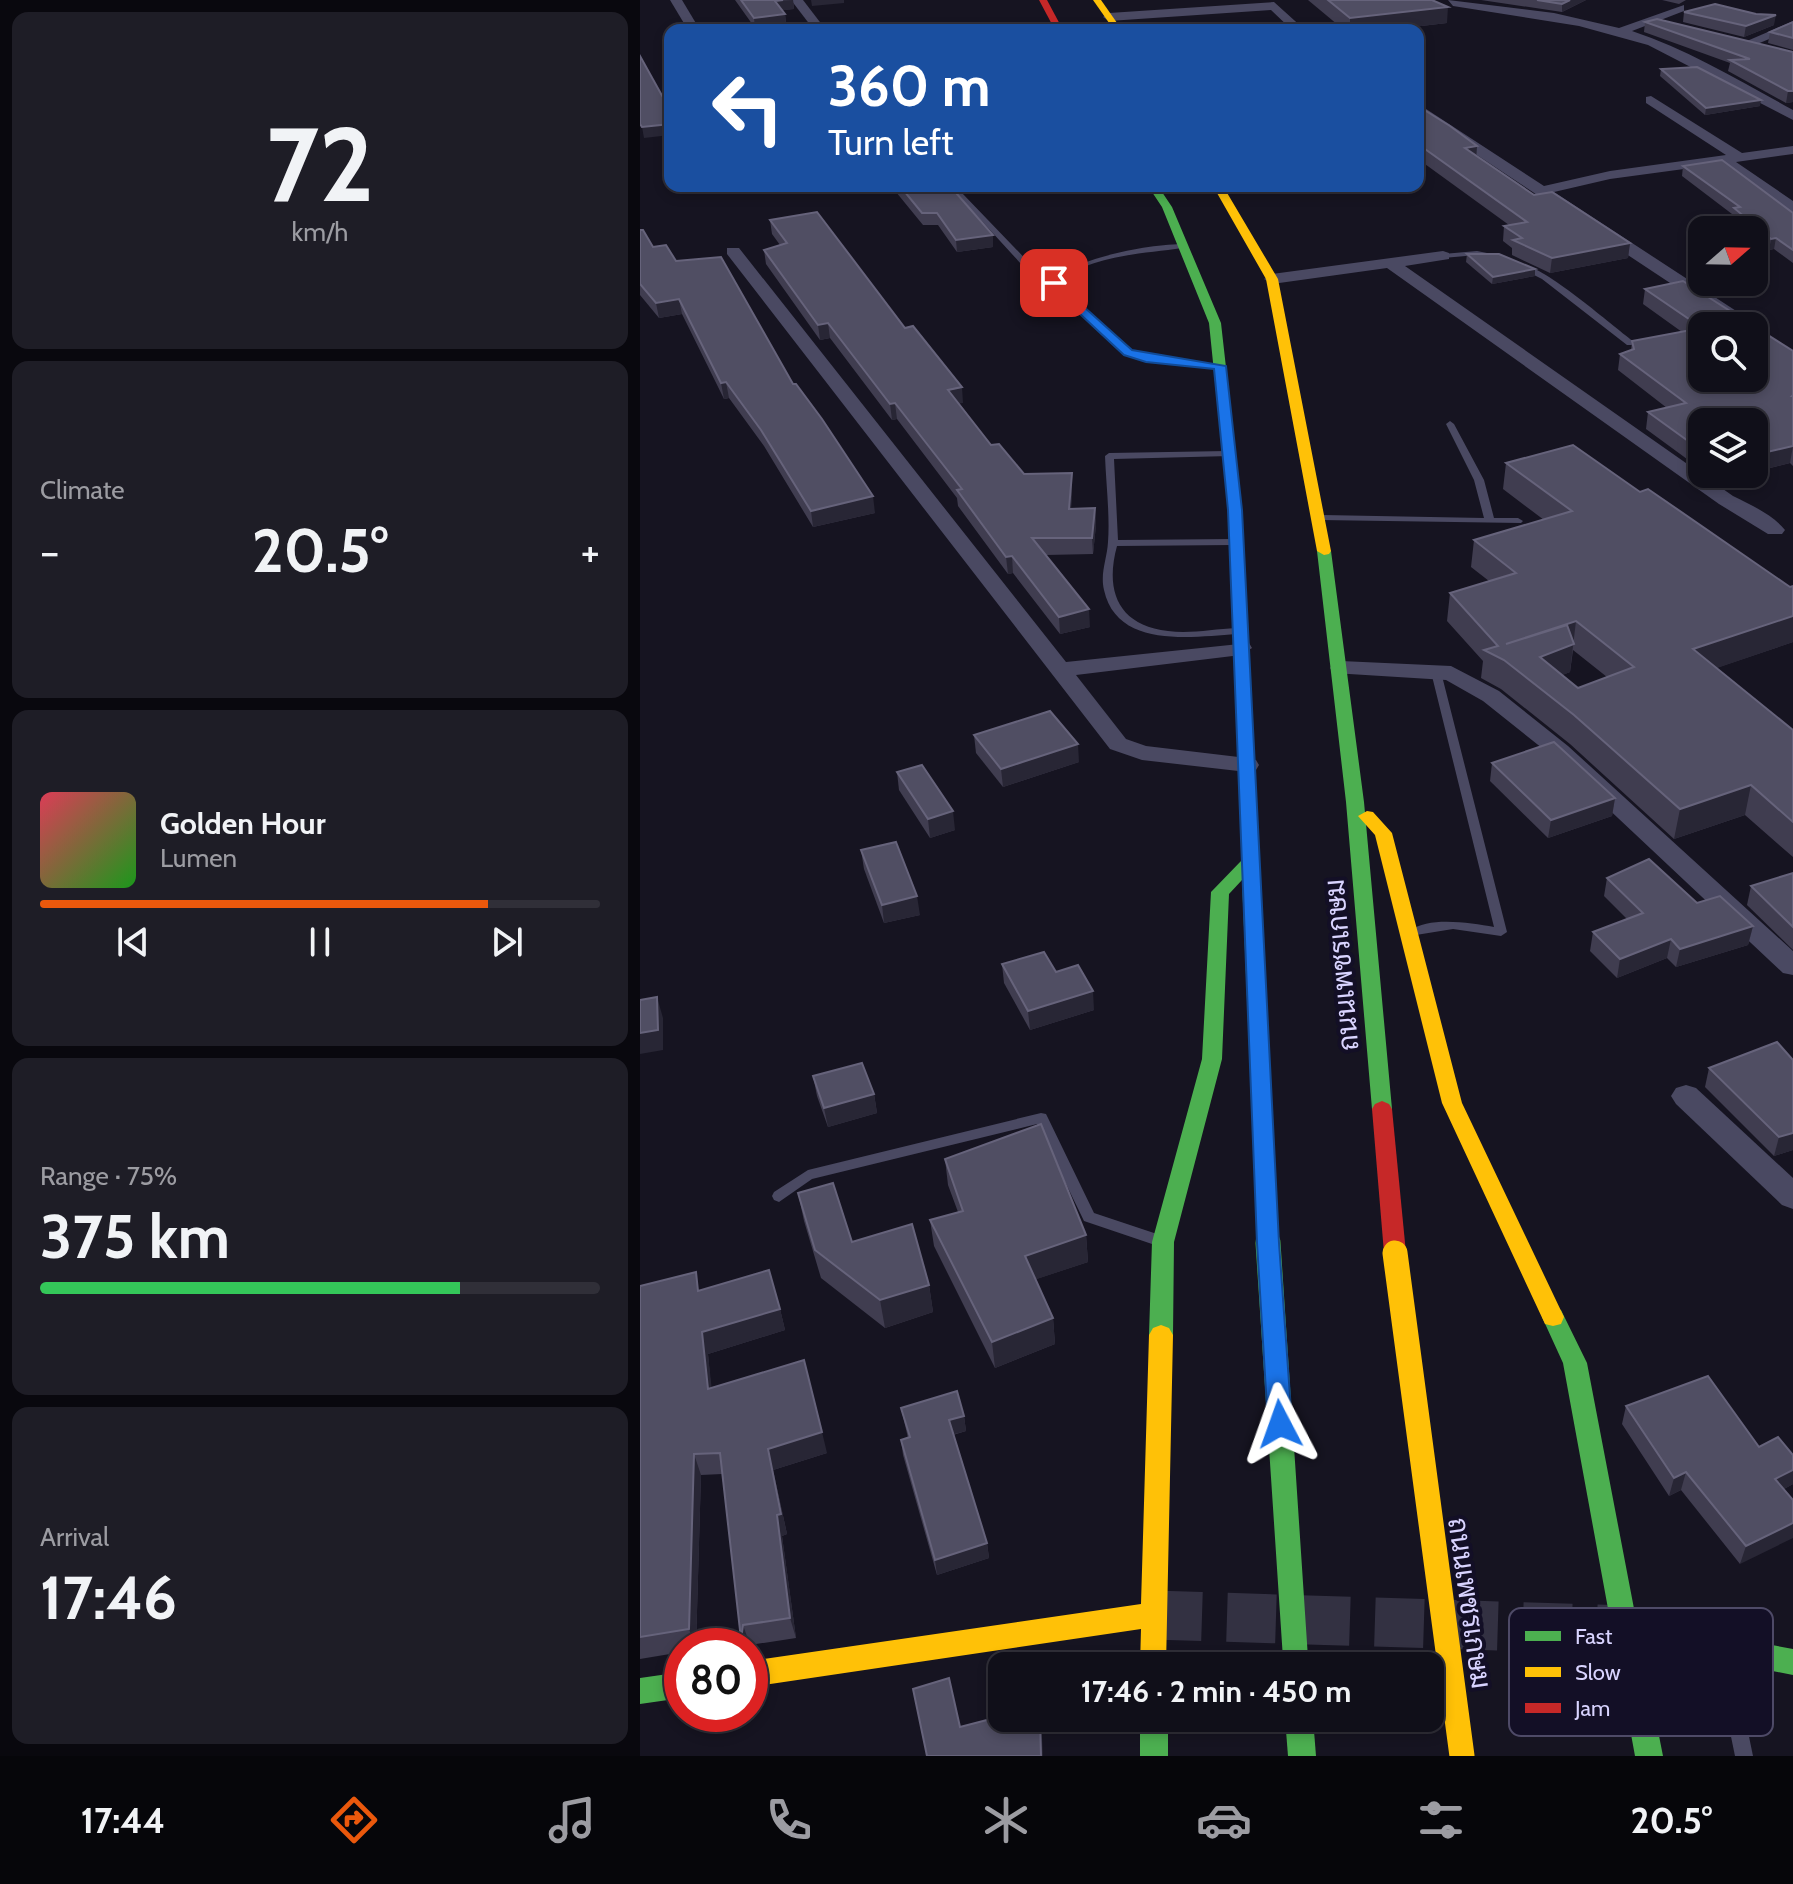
<!DOCTYPE html>
<meta charset="utf-8">
<style>
:root{--surface:#100f19;--page:#1e1d26;--text:#f1f3f6;--muted:#9c9ca2;--line:#302f38;--accent:#ea580c}
body{margin:0;font-family:Cabin,Sarabun,sans-serif;background:var(--page);color:var(--text);height:100vh;display:flex;flex-direction:column;font-size:30px;white-space:nowrap}
*{box-sizing:border-box;margin:0}
p{font-size:26px;color:var(--muted)}
.icon{flex:none;width:44px;height:44px;fill:none;stroke:currentColor;stroke-width:2;stroke-linecap:round;stroke-linejoin:round}
.map{position:relative;flex:1;overflow:hidden}
.sheet{display:flex;flex-direction:column;gap:12px;padding:12px;background:#09080e;width:640px}
.sheet>*{flex:none}
.guide{position:absolute;left:24px;top:24px;width:760px;height:168px;border-radius:16px;box-shadow:0 4px 12px #0003,0 0 0 2px var(--line);background:#1a4fa0;color:#fff;overflow:hidden}
.needle{width:52px;rotate:70deg}
.controls{position:absolute;left:1048px;top:216px;display:grid;gap:16px}
.controls a{display:grid;place-items:center;width:80px;height:80px;border-radius:16px;background:var(--surface);box-shadow:0 4px 12px #0003,0 0 0 2px var(--line);font-size:40px}
.speed{position:absolute;left:24px;top:1628px;display:flex;gap:16px;font-size:40px;font-weight:700;text-align:center}
.speed>*{display:grid;place-content:center;width:104px;height:104px;border-radius:50%;background:var(--surface);box-shadow:0 4px 12px #0003,0 0 0 2px var(--line);line-height:1}
.speed .limit{border:12px solid #d22;background:#fff;color:#111}
.pin{position:absolute;display:grid;place-items:center;width:68px;height:68px;color:#fff;margin:-34px;border-radius:16px;box-shadow:0 4px 12px #0006}
.me{position:absolute;width:88px;margin:-44px;rotate:356deg;stroke-linejoin:round;filter:drop-shadow(0 0 6px #0008)}
.turn{display:flex;align-items:center;gap:28px;height:168px;padding:0 32px;font-size:36px}
.turn .icon{width:104px;height:104px;stroke-width:2.5}
.turn b{display:block;font-size:56px;line-height:68px}
.big{font-size:60px;font-weight:800;line-height:1.1}
.sheet .widget{flex:1;display:flex;flex-direction:column;justify-content:center;gap:12px;min-width:0;padding:0 28px;border-radius:16px;background:var(--page)}
.sheet .dial{align-items:center;gap:0}
.dial b{font-size:104px;line-height:1}
.song{display:flex;align-items:center;gap:24px}
.cover{width:96px;height:96px;border-radius:12px;background:linear-gradient(135deg,hsl(350 70% 55%),hsl(120 70% 35%))}
.played{height:8px;border-radius:4px;background:linear-gradient(90deg,var(--accent) 80%,var(--line) 80%)}
.keys{display:flex;justify-content:space-around;direction:ltr}
.heat{display:flex;justify-content:space-between;align-items:center;font-size:44px;direction:ltr}
.charge{height:12px;border-radius:6px;background:linear-gradient(90deg,#34c759 75%,var(--line) 0)}
.trip{position:absolute;left:348px;top:1652px;width:456px;height:80px;border-radius:16px;background:var(--surface);box-shadow:0 4px 12px #0003,0 0 0 2px var(--line);font-weight:800;line-height:80px;text-align:center}
.dock{display:flex;height:128px;justify-content:space-around;align-items:center;background:#06060a;color:var(--muted)}
.dock .icon{width:56px;height:56px}
.dock .selected{color:var(--accent)}
.dock b{font-size:36px;color:var(--text)}
main{display:flex;flex:1;min-height:0}
.map>svg:first-child{display:block}
.lines{fill:none;stroke-linecap:round;stroke-linejoin:round}
.secondary-tunnel{stroke:#333142;stroke-width:49;stroke-dasharray:49 25;stroke-linecap:butt}
.lane{fill:#4a4962;fill-rule:evenodd}
.street{fill:#4a4962;fill-rule:evenodd}
.fast{fill:#4caf50;fill-rule:evenodd}
.slow{fill:#ffc107;fill-rule:evenodd}
.jam{fill:#c62828;fill-rule:evenodd}
.fast-bridge{stroke:#4caf50;stroke-width:25}
.slow-bridge{stroke:#ffc107;stroke-width:25}
.wall{fill:#403d50;fill-rule:evenodd}
.shaded-wall{fill:#282635}
.building{fill:#504e63;stroke:#66637b;stroke-width:2;fill-rule:evenodd}
.route{fill:#1a73e8;stroke:#114b97;stroke-width:2}
.labels{text-anchor:middle;stroke-width:8;stroke-linejoin:round;paint-order:stroke}
.street-label{font-size:28px;fill:#d9d4ff;stroke:#130f26}
.key{fill:#130f26;stroke:#4e4a67;stroke-width:2}
.key-label{font-size:22px;fill:#d9d4ff}
</style>
<main>
<section class="sheet">
<div class="widget dial"><b>72</b><p>km/h</p></div>
<div class="widget"><p>Climate</p>
<div class="heat"><a>−</a><b class="big">20.5°</b><a>+</a></div>
</div>
<div class="widget">
<div class="song"><i class="cover"></i><div><b>Golden Hour</b><p>Lumen</p></div></div>
<div class="played"></div>
<div class="keys"><svg class="icon" aria-label="previous" viewBox="0 0 24 24"><path d="M18 5L8 12l10 7zM5 5v14"/></svg><svg class="icon" aria-label="pause" viewBox="0 0 24 24"><path d="M8 5v14M16 5v14"/></svg><svg class="icon" aria-label="next" viewBox="0 0 24 24"><path d="M6 5l10 7-10 7zM19 5v14"/></svg></div>
</div>
<div class="widget"><p>Range · 75%</p><b class="big">375 km</b><div class="charge"></div></div>
<div class="widget"><p>Arrival</p><b class="big">17:46</b></div>
</section>
<div class="map">
<svg width="1153" height="1756" viewBox="0 0 1153 1756">
<rect width="100%" height="100%" fill="#161421"/>
<g class="lines">
<path class="secondary-tunnel" d="M513,1615L988,1630"/>
<g class="lane">
<path d="M318,193H322L399,273L413,280C439,257 510,244 545,244L546,246L542,248C502,254 450,255 418,283L491,351L507,357L579,364L583,366L579,368L506,361L485,355L411,285L393,277L318,195Z"/>
<path d="M837,251L862,256L858,258L837,255L803,258L799,256L803,254Z"/>
<path d="M880,264C905,266 970,324 993,341V345H987L902,279L880,268Z"/>
<path d="M810,421L814,424L844,480L854,518H878L883,521L881,523L680,520V516L683,515L844,518L834,480L806,424Z"/>
<path d="M587,451L591,454L590,456L474,459L478,540L594,539L599,542L594,545L477,546C465,590 477,625 528,631C550,634 574,629 596,628L601,631L596,634C552,637 477,649 464,590C460,573 467,559 468,542C470,516 466,483 465,456L469,453Z"/>
<path d="M796,669L801,672L867,932L861,936L813,929L776,935L770,931C789,916 830,923 854,927L791,672Z"/>
<path d="M401,1113L406,1114L408,1118L454,1213L517,1234L519,1238L517,1242L512,1244L444,1221L397,1124L172,1179L139,1202L134,1200L132,1196L134,1192L168,1170Z"/>
<path d="M1084,1651L1090,1653L1093,1659L1113,1756H1095L1075,1659L1078,1653Z"/>
</g>
<g class="street">
<path d="M30,0H42L60,30H48Z"/>
<path d="M151,0H163L186,30H174Z"/>
<path d="M808,0L914,13L979,28L1044,5V11L992,31C1049,50 1100,81 1153,110V120L1008,45L939,26L813,6Z"/>
<path d="M634,2L665,30H652L631,10L469,21L463,17L469,13Z"/>
<path d="M1153,21V29L1110,47L1100,44Z"/>
<path d="M1011,96L1102,153L1153,146V154L1096,162L1153,201V213L1081,164L970,179L914,192L1113,322L1116,326L1114,328L1095,326L778,116V106L783,107L904,186L970,171L1086,155L1006,103V97Z"/>
<path d="M87,248H99L426,662L609,643L612,648L601,655L436,675L486,739L506,746L607,758L616,760L619,765L616,770L607,772L502,760L470,749L87,254Z"/>
<path d="M803,251L809,253V259L765,266L1093,496C1111,505 1132,514 1145,530L1142,534H1128L1079,504L747,268L632,284L624,279L632,274Z"/>
<path d="M701,661L811,666L859,691L928,746L1153,951V975L1143,973L912,756L843,701L806,680L693,673L690,668L693,663Z"/>
<path d="M1046,1085L1056,1088L1153,1178V1209L1142,1205L1036,1104L1031,1096L1036,1088Z"/>
</g>
<g class="fast">
<path d="M508,186H518L532,207L581,323L602,510L631,1094L628,1099H614L611,1094L602,880L589,894L582,1059L534,1242L533,1335L529,1342L521,1345L513,1342L509,1335L512,1242L562,1059L571,892L602,860L588,510L569,323L522,207Z"/>
<path d="M684,547L691,551L724,802L752,1109L749,1114H735L732,1109L706,802L677,551Z"/>
<path d="M913,1308L921,1310L947,1363L996,1619L1153,1649V1675L1001,1645L1023,1756H995L923,1363L902,1317L905,1310Z"/>
<path d="M42,1672V1698L0,1704V1678Z"/>
<rect x="500" y="1718" width="28" height="38"/>
<path d="M645,1718H673L676,1756H648Z"/>
</g>
<g class="slow">
<path d="M453,0H461L482,30H474Z"/>
<path d="M573,186H583L638,279L691,551L689,554L684,555L677,551L626,279Z"/>
<path d="M727,811L733,812L752,833L822,1103L924,1317L921,1324L913,1326L905,1324L802,1103L735,835L718,816Z"/>
<path d="M521,1325L529,1328L533,1335L526,1666H500L501,1629L110,1687V1661L501,1604L509,1335L513,1328Z"/>
</g>
<g class="jam">
<path d="M399,0H407L423,30H415Z"/>
<path d="M621,1087L628,1089L631,1094L639,1243L636,1249L628,1252L620,1249L617,1243L611,1094L614,1089Z"/>
<path d="M742,1101L749,1104L752,1109L766,1253L763,1259L755,1262L747,1259L744,1253L732,1109L735,1104Z"/>
</g>
<path class="fast-bridge" d="M628,1243L656,1666"/>
<path class="slow-bridge" d="M755,1253L822,1756"/>
</g>
<g class="wall">
<path d="M95,0H153L154,9L142,10L145,14L146,24L115,28Z"/>
<path d="M668,0H792L807,23L747,30H704Z"/>
<path d="M841,0H946L922,12Z"/>
<path d="M1022,0H1046L1039,4Z"/>
<path d="M1044,12L1134,25L1104,37L1043,22Z"/>
<path d="M1005,22L1153,52V102L1146,103L1088,71L1090,63L1004,32Z"/>
<path d="M1153,22V50L1128,43L1130,32Z"/>
<path d="M1021,69L1120,106L1065,115L1020,76Z"/>
<path d="M778,106L836,156L894,195L990,243L988,258L910,273L872,255V248L863,241L864,226L869,225L778,159Z"/>
<path d="M1043,166L1153,213V263L1134,249L1129,250L1114,237V230H1105L1092,219V214L1042,176Z"/>
<path d="M256,186H310L353,235V247L317,252L298,225H283L256,192Z"/>
<path d="M130,220L265,328L323,403H319L351,445L384,474L432,490L431,509L455,508L456,525L453,554L406,555L450,627L420,634L373,573L368,574L318,506L317,498L257,419L252,420L190,338L180,340L126,264L124,250L140,245L132,234Z"/>
<path d="M0,230L13,247L36,261L153,384L235,513L173,527L124,446L89,398L84,399L42,314L19,318L0,295Z"/>
<path d="M827,254L895,276L852,284L826,262Z"/>
<path d="M1005,289L1153,351V466L1150,463L1114,472V422H1062V470L1006,429L1008,412L1027,408L978,370L980,354L991,350L992,341L1042,332L1003,304Z"/>
<path d="M866,463L1153,642L1076,668L1153,730V857L1105,815L1034,839L930,744L861,689L841,678L843,661L807,621L810,593L849,581L831,567L834,540L904,520L863,489ZM933,650L967,677L938,688L922,675L930,672Z"/>
<path d="M1067,474H1104L1076,480Z"/>
<path d="M334,735L439,762L363,787L336,753Z"/>
<path d="M852,763L975,798L972,816L908,838L850,781Z"/>
<path d="M257,772L315,830L290,838L259,790Z"/>
<path d="M221,850L280,915L244,923L224,869Z"/>
<path d="M1153,873V950L1107,905L1111,886Z"/>
<path d="M967,878L1057,903L1113,926L1108,945L1036,967L1027,958L977,978L950,951L953,932L987,919L964,896Z"/>
<path d="M362,964L454,1010L390,1030L364,983Z"/>
<path d="M1069,1068L1153,1150L1134,1156L1065,1087Z"/>
<path d="M173,1076L234,1094L237,1113L188,1127L177,1096Z"/>
<path d="M305,1159L446,1235L448,1262L396,1279L413,1318L415,1344L355,1368L294,1246L290,1220L318,1212L308,1185Z"/>
<path d="M158,1193L212,1242L289,1285L293,1312L245,1328L181,1278L164,1221Z"/>
<path d="M0,1286L61,1291L140,1309L145,1330L68,1354L71,1388L187,1453L133,1470L147,1534L142,1536L156,1638L103,1646L101,1639L82,1474L61,1475L56,1646H42V1652L0,1659Z"/>
<path d="M986,1406L1119,1447L1153,1455V1484L1144,1489L1100,1564L1041,1490L1029,1496L982,1424Z"/>
<path d="M261,1408L324,1416L326,1431L313,1435L347,1543L349,1558L297,1575L263,1455L261,1440L268,1438Z"/>
</g>
<g class="shaded-wall">
<path d="M153,0L154,9L136,11L135,1Z"/>
<path d="M171,0H204V3L172,6Z"/>
<path d="M930,0H946L922,12V4Z"/>
<path d="M808,7L807,23L747,30H710V18Z"/>
<path d="M145,14L146,24L115,28L114,18Z"/>
<path d="M1136,15L1134,25L1104,37L1106,26Z"/>
<path d="M1148,91H1153V102L1146,103Z"/>
<path d="M1121,100L1120,106L1065,115L1066,108Z"/>
<path d="M30,124V135L4,138L2,127Z"/>
<path d="M837,146L836,161L825,148Z"/>
<path d="M353,235V247L317,252L316,240Z"/>
<path d="M1136,238L1134,249L1129,250L1131,239Z"/>
<path d="M990,243L988,258L910,273L912,258Z"/>
<path d="M895,269V276L852,284L853,277Z"/>
<path d="M39,299L42,314L19,318L16,303Z"/>
<path d="M188,323L190,338L180,340L178,325Z"/>
<path d="M86,382L89,398L84,399L81,383Z"/>
<path d="M322,387L323,403L309,405L308,390Z"/>
<path d="M255,403L257,419L252,420L250,404Z"/>
<path d="M1153,446L1150,463L1114,472V455Z"/>
<path d="M432,473V490L430,525L429,509Z"/>
<path d="M1077,474H1104L1076,480Z"/>
<path d="M233,496L235,513L173,527L171,511Z"/>
<path d="M455,508L456,525L453,554L452,538Z"/>
<path d="M372,556L373,573L368,574L366,557Z"/>
<path d="M449,609L450,627L420,634L419,617Z"/>
<path d="M1153,616V642L1048,678L1053,649Z"/>
<path d="M936,621L930,672L896,686L866,644Z"/>
<path d="M438,744L439,762L363,787L361,769Z"/>
<path d="M1111,785L1105,815L1034,839L1040,809Z"/>
<path d="M975,798L972,816L908,838L911,820Z"/>
<path d="M313,811L315,830L290,838L288,819Z"/>
<path d="M277,896L280,915L244,923L242,905Z"/>
<path d="M1113,926L1108,945L1036,967L1040,949Z"/>
<path d="M1031,939L1027,958L977,978L980,959Z"/>
<path d="M453,991L454,1010L390,1030L388,1011Z"/>
<path d="M17,997L23,1018V1050L0,1054V1033Z"/>
<path d="M234,1094L237,1113L188,1127L184,1108Z"/>
<path d="M1153,1133V1150L1134,1156L1139,1137Z"/>
<path d="M446,1235L448,1262L388,1282L385,1256Z"/>
<path d="M289,1285L293,1312L245,1328L240,1300Z"/>
<path d="M140,1309L145,1330L68,1354L74,1410L68,1389L62,1332Z"/>
<path d="M413,1318L415,1344L355,1368L352,1342Z"/>
<path d="M324,1416L326,1431L311,1435L309,1420Z"/>
<path d="M182,1432L187,1453L133,1470L147,1534L142,1536L156,1638L150,1618L128,1449Z"/>
<path d="M54,1454L61,1475L56,1646H55L49,1629Z"/>
<path d="M1153,1470V1484L1129,1497L1135,1479Z"/>
<path d="M1046,1472L1041,1490L1029,1496L1034,1478Z"/>
<path d="M1153,1523V1538L1100,1564L1106,1546Z"/>
<path d="M347,1543L349,1558L297,1575L295,1560Z"/>
<path d="M103,1625L110,1645L109,1646H103L101,1639Z"/>
<path d="M400,1718H401L403,1756H401Z"/>
</g>
<g class="building">
<path d="M101,0H143L135,1L145,14L114,18Z"/>
<path d="M688,0H792L808,7L710,18Z"/>
<path d="M897,0H930L922,4Z"/>
<path d="M1075,4L1116,14L1136,15L1106,26L1044,12Z"/>
<path d="M1017,19L1153,52V91H1148L1090,60L1110,59L1005,22Z"/>
<path d="M1153,22V38L1130,32Z"/>
<path d="M105,27L107,30H78Z"/>
<path d="M0,56L30,110V124L2,127L0,124Z"/>
<path d="M1057,67L1121,100L1066,108L1021,69Z"/>
<path d="M778,106L810,126L837,146L825,148L894,195L912,192L990,243L912,258L873,240L882,238L864,226L887,222L778,144Z"/>
<path d="M1082,160L1153,213V250L1136,238L1131,239L1094,208L1100,207L1043,166Z"/>
<path d="M260,186H310L353,235L316,240L297,213H282Z"/>
<path d="M177,212L265,328L273,326L322,387L308,390L351,445L359,444L384,474L432,473L429,509L455,508L452,538H392L449,609L419,617L372,556L366,557L317,490L322,489L255,403L250,404L188,323L178,325L124,250L147,243L130,220Z"/>
<path d="M0,230H3L13,247L26,245L36,261L81,257L153,384H156L182,419L233,496L171,511L121,430L86,382L81,383L39,299L16,303L0,284Z"/>
<path d="M827,254H859L895,269L853,277Z"/>
<path d="M1043,281L1153,351V395L1152,396H1153V446L1114,455V422H1062V451L1008,412L1046,403L980,354L994,349L992,341L1062,328L1005,289ZM1062,326H1114V378H1062Z"/>
<path d="M933,445L1000,492L1008,489L1150,587L1153,586V616L1053,649L1153,730V822L1111,785L1040,809L934,715L864,660L844,650L858,646L810,593L876,573L834,540L932,511L866,463ZM936,621L994,667L938,688L900,657L934,644L927,625L866,644Z"/>
<path d="M410,711L438,744L361,769L334,735Z"/>
<path d="M914,742L975,798L911,820L852,763Z"/>
<path d="M282,765L313,811L288,819L257,772Z"/>
<path d="M256,842L277,896L242,905L221,850Z"/>
<path d="M1009,859L1057,903L1080,896L1113,926L1040,949L1031,939L980,959L953,932L1003,913L967,878Z"/>
<path d="M1153,873V927L1111,886Z"/>
<path d="M404,952L416,972L438,965L453,991L388,1011L362,964Z"/>
<path d="M17,997L18,1030L0,1033V1000Z"/>
<path d="M1137,1042L1153,1060V1133L1139,1137L1069,1068Z"/>
<path d="M222,1063L234,1094L184,1108L173,1076Z"/>
<path d="M401,1124L446,1235L385,1256L413,1318L352,1342L290,1220L323,1211L305,1159Z"/>
<path d="M193,1183L212,1242L272,1224L289,1285L240,1300L175,1250L158,1193Z"/>
<path d="M129,1270L140,1309L62,1332L68,1389L164,1360L182,1432L128,1449L141,1514L137,1515L150,1618L103,1625L101,1639L80,1453L54,1454L49,1629L0,1637V1286L56,1272L58,1291Z"/>
<path d="M1068,1376L1119,1447L1138,1437L1153,1455V1470L1135,1479L1153,1500V1523L1106,1546L1046,1472L1034,1478L986,1406Z"/>
<path d="M317,1391L324,1416L309,1420L347,1543L295,1560L261,1440L270,1437L261,1408Z"/>
<path d="M309,1678L320,1727L362,1716V1718H400L401,1756H287L273,1689Z"/>
</g>
<path class="route" d="M414,280L492,350L586,366L602,510L639,1243L652,1424L648,1432L640,1435L631,1432L628,1424L617,1243L588,510L574,369L506,362L484,355L410,286Z"/>
<g class="labels">
<g class="street-label">
<text transform="translate(701 965) rotate(-95)" y="10">ถนนเพชรเกษม</text>
<text transform="translate(830 1603) rotate(82)" y="10">ถนนเพชรเกษม</text>
</g>
</g>
<rect x="869" y="1608" width="264" height="128" rx="12" class="key"/>
<rect x="885" y="1631" width="36" height="10" fill="#4caf50"/>
<rect x="885" y="1667" width="36" height="10" fill="#ffc107"/>
<rect x="885" y="1703" width="36" height="10" fill="#c62828"/>
<g class="key-label">
<text x="935" y="1644">Fast</text>
<text x="935" y="1680">Slow</text>
<text x="935" y="1716">Jam</text>
</g>
</svg>
<div class="controls">
<a><svg class="needle" viewBox="-14 -14 28 28"><path d="M0-13l5 13h-10z" fill="#e53935"/><path d="M0 13l5-13h-10z" fill="#9c9ca2"/></svg></a>
<a><svg class="icon" aria-label="search" viewBox="0 0 24 24"><circle cx="10" cy="10" r="6"/><path d="M15 15l6 6"/></svg></a>
<a><svg class="icon" aria-label="layers" viewBox="0 0 24 24"><path d="M12 4l9 5-9 5-9-5zM3 14l9 5 9-5"/></svg></a>
</div>
<div class="speed"><div class="limit">80</div></div>
<div class="pin" style="left:414px;top:283px;background:#d93025"><svg class="icon" aria-label="arrive" viewBox="0 0 24 24"><path d="M6 21V4h12l-3 4 3 4H6"/></svg></div>
<svg class="me" style="left:640px;top:1424px" viewBox="-20 -20 40 40"><path d="M0-17L14 15 0 8-14 15z" fill="#1a73e8" stroke="#fff" stroke-width="4"/></svg>
<div class="trip">17:46 · 2 min · 450 m</div>
<div class="guide">
<div class="turn"><svg class="icon" aria-label="left" viewBox="0 0 24 24"><path d="M17 20v-9H6M10 6l-5 5 5 5"/></svg><div><b>360 m</b>Turn left</div></div>
</div>
</div>
</main>
<nav class="dock">
<b>17:44</b>
<svg class="icon selected" aria-label="directions" viewBox="0 0 24 24"><path d="M12 3l9 9-9 9-9-9zM9 14v-3h6M13 9l2 2-2 2"/></svg>
<svg class="icon" aria-label="music" viewBox="0 0 24 24"><path d="M9 18V5l10-2v13"/><circle cx="6" cy="18" r="3"/><circle cx="16" cy="16" r="3"/></svg>
<svg class="icon" aria-label="phone" viewBox="0 0 24 24"><path d="M5 4h4l2 5-3 2q2 4 5 5l2-3 5 2v4C11 20 4 13 5 4z"/></svg>
<svg class="icon" aria-label="climate" viewBox="0 0 24 24"><path d="M12 3v18M4 7l16 10M4 17L20 7"/></svg>
<svg class="icon" aria-label="car" viewBox="0 0 24 24"><path d="M5 17H2v-5l4-1 3-4h7l3 4 3 1v5h-3M9 17h6M6 11h13"/><circle cx="7" cy="17" r="2"/><circle cx="17" cy="17" r="2"/></svg>
<svg class="icon" aria-label="filters" viewBox="0 0 24 24"><path d="M4 7h16M4 17h16"/><circle cx="9" cy="7" r="2"/><circle cx="15" cy="17" r="2"/></svg>
<b>20.5°</b>
</nav>
